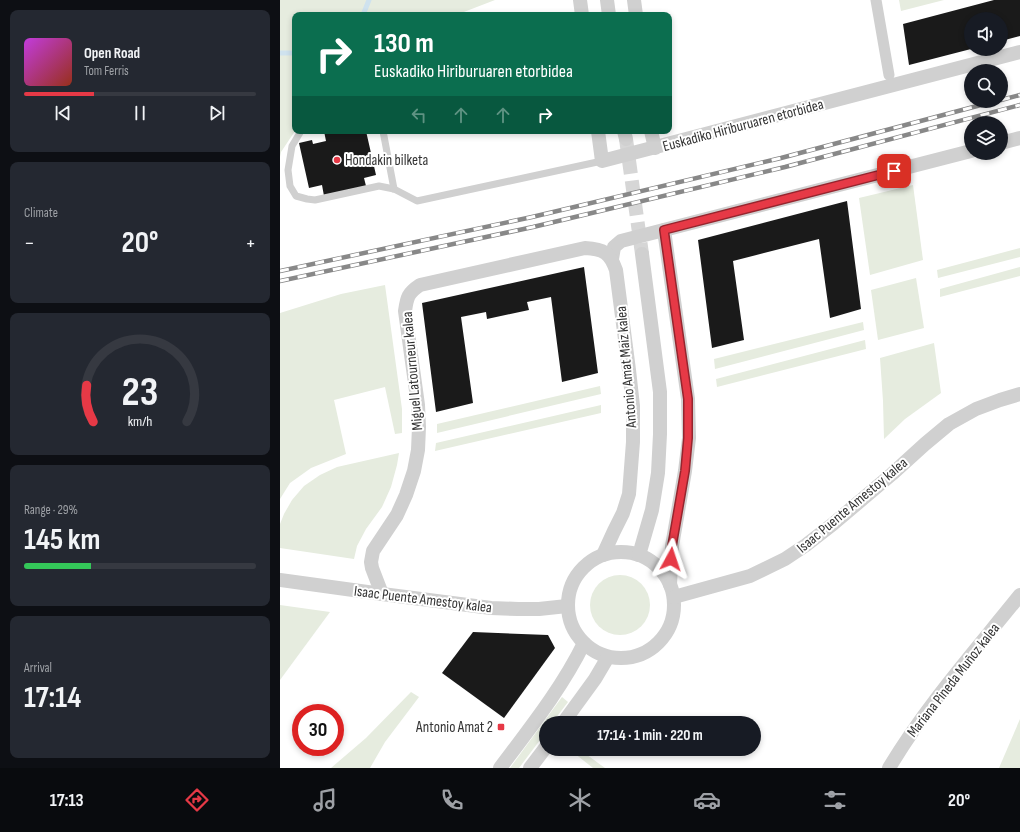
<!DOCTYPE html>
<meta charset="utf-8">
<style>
:root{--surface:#171b24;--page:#242831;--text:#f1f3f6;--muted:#9ea1a6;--line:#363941;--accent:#e63946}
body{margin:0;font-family:"Sofia Sans Condensed",sans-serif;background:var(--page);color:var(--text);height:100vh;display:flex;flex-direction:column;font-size:15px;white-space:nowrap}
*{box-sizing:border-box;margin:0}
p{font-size:13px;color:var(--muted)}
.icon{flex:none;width:22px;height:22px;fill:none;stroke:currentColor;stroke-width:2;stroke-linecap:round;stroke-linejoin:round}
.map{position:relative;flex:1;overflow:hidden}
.details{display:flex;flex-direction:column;gap:10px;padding:10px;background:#0d0f14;width:280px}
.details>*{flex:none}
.banner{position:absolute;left:12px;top:12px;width:380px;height:122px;border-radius:8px;box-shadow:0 2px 6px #0003;background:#0b6e4f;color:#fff;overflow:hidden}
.buttons{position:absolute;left:684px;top:12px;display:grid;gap:8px}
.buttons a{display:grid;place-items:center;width:44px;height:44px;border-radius:50%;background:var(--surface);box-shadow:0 2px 6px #0003;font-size:20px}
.speed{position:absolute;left:12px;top:704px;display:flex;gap:8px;font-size:20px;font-weight:700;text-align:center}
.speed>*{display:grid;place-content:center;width:52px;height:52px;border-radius:50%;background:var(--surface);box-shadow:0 2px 6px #0003;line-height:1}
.speed .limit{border:6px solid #d22;background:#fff;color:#111}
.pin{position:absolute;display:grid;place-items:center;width:34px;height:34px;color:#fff;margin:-17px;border-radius:8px;box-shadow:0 2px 6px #0006}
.me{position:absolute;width:44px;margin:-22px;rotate:5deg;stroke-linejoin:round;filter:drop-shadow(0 0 3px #0008)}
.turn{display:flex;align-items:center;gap:14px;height:84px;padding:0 16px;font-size:18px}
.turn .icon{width:52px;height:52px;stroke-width:2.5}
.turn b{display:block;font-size:28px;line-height:34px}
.lanes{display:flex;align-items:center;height:38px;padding:0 16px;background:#0003;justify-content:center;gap:20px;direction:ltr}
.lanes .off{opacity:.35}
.big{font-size:30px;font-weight:700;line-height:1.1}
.details .widget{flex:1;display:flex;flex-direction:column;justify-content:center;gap:6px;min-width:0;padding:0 14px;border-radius:8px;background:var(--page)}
.details .dial{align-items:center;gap:0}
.dial svg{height:104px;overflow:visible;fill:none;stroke:var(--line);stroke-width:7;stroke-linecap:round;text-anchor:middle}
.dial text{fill:var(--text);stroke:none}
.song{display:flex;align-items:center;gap:12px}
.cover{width:48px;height:48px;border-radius:6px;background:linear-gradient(135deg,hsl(290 70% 55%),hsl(10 70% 35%))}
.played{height:4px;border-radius:2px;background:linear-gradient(90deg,var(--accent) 30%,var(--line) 30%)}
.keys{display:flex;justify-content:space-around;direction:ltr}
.heat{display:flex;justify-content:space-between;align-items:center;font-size:22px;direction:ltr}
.charge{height:6px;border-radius:3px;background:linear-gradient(90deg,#34c759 29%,var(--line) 0)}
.trip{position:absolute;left:259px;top:716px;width:222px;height:40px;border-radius:20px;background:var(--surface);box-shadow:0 2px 6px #0003;font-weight:700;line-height:40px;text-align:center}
.tabs{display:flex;height:64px;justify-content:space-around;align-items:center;background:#090b0e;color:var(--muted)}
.tabs .icon{width:28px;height:28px}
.tabs .on{color:var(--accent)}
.tabs b{font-size:18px;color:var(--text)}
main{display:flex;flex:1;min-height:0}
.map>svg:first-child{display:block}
.green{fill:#e6ecdf}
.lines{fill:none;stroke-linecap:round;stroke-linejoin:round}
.stream{stroke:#cfe2ee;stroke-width:5}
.building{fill:#1a1a1a}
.minor-tunnel{stroke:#d6d6d6;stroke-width:14;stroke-dasharray:14 7;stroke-linecap:butt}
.service{stroke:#d0d0d0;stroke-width:7}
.pedestrian{stroke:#d0d0d0;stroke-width:11}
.minor{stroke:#d0d0d0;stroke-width:14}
.rail-casing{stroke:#888;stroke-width:4.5}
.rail{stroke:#fff;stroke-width:3;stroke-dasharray:9;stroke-linecap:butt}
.route-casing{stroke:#96252e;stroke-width:10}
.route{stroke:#e63946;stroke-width:7}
.poi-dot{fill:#e63946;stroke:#fff;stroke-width:1.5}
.labels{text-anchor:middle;stroke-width:4;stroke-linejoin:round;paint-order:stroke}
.street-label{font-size:15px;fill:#333;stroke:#fff}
.poi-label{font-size:15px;fill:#333;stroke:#fff;text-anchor:start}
</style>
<main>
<section class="details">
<div class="widget">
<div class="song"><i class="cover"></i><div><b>Open Road</b><p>Tom Ferris</p></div></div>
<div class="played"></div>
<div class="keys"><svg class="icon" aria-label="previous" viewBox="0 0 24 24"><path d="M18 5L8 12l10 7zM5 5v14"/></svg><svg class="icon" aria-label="pause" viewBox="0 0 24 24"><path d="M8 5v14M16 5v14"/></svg><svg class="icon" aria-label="next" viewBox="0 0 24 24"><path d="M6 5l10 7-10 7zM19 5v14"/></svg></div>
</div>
<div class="widget"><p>Climate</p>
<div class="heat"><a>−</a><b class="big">20°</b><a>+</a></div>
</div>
<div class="widget dial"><svg viewBox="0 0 100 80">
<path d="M14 69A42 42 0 1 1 86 69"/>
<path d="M14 69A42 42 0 0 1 9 41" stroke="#e63946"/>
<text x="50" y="56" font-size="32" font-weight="700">23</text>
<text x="50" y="72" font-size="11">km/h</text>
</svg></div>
<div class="widget"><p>Range · 29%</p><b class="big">145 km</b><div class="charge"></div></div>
<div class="widget"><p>Arrival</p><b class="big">17:14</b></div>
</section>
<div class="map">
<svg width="740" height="768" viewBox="0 0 740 768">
<rect width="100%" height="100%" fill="#fff"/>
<g class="green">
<path d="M0,0H215L176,15H15V131L1,152L0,157Z"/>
<path d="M619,0H664L621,11Z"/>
<path d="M633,185L643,260L590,275L579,198Z"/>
<path d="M740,248V257L658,278L657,270Z"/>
<path d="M740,267V276L660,297V289Z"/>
<path d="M636,278L644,328L598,340L591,290Z"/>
<path d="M105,285L122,409V433L115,434L105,387L54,400L66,454L31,468L10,483L0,499V313L61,294Z"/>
<path d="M583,322L584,330L435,369L434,359Z"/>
<path d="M585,340L586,349L437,387L436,379Z"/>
<path d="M654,343L661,393L625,419L604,439L603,401L600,358Z"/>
<path d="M320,386L321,394L157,433V424Z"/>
<path d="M321,405V413L155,451L156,443Z"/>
<path d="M119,453L117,465L111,487L102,507L86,529L77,546L74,559L0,548V524L4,514L12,500L24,486L40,475L57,467Z"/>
<circle cx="340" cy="605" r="30"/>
<path d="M0,605L50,612L0,680Z"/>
<path d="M131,692L139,697L105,742L90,768H51L86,738Z"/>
<path d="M282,697L288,702L272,723H266V732L239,768H230Z"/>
<path d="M740,719V768H719Z"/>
<path d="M297,749H299L325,768H313L294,753Z"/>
</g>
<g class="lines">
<g class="stream">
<path d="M83,15L89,0"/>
<path d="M0,53H15"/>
</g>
</g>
<g class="building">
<path d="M714,0H740V36L721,41V19H691V27L686,28L691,49L629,65L623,24Z"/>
<path d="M44,131H86L96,175L84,178L86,186L44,196L42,185L29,188L19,143L32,140L33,144L46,141Z"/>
<path d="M567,201L581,309L550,318L539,239L453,261L464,340L432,348L418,240Z"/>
<path d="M304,267L318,373L282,382L271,297L247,302L249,310L207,319L206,312L181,317L193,403L156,412L142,303Z"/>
<path d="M193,632L268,635L275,648L224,718L162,673Z"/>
</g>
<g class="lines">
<path class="minor-tunnel" d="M346,139L362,254"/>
<g class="service">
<path d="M21,131L12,146L8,170L10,186L16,196L27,199L35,200L99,186L114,189L137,201L322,161"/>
<path d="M103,131L114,189"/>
</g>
<path class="pedestrian" d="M596,0L609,75"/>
<g class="minor">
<path d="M300,0L302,15"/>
<path d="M327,0L329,15"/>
<path d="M354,0L356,15"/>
<path d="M318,131L322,161L740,52"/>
<path d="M344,131L346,139"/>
<path d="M371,131L375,148"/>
<path d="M721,143L740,138"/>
<path d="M384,230L408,399L409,438L405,471L392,546L390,585"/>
<path d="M332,259L334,247L341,241L691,151"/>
<circle cx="341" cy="605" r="53"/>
<path d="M359,555L372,510L378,473L380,434V392L362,254"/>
<path d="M0,580L102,594L211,608L238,609H259L287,606"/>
<path d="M102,594L92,568L91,562L93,551L117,515L126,495L134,471L138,450L139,427L138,405L125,311C127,297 128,293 140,285L305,248C324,249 330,253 336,270L349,370L353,406V442L349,494L343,513L334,531L323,555"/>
<path d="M394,597L470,576L505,559L526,545L553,524L612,474L645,444L669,424L696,409L720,400L740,394"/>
<path d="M283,723L315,679L328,657"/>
<path d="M220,768C250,728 282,688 304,643"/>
<path d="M250,768L266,747"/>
<path d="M609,768C646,706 695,651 740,595"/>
</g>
<g class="rail-casing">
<g id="rail">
<path d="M721,100L740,95"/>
<path d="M0,271L252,217L501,158L716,101"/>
<path d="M0,281L253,227L505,167L740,105"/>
</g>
</g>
<use href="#rail" class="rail"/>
</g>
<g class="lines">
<g class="route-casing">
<path id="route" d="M391,559L392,546L405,471L408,438V399L384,230L614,171"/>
</g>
<use href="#route" class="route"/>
</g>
<g class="poi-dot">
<circle cx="57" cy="160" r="4"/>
<rect x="217" y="723" width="8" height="8" rx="2"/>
</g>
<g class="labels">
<g class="street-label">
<text transform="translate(463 125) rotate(-15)" y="5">Euskadiko Hiriburuaren etorbidea</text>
<text transform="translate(346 367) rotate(-95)" y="5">Antonio Amat Maiz kalea</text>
<text transform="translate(132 371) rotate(-95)" y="5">Miguel Latourneur kalea</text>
<text transform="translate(572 505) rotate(-40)" y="5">Isaac Puente Amestoy kalea</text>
<text transform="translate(143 599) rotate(7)" y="5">Isaac Puente Amestoy kalea</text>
<text transform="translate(673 680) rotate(-52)" y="5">Mariana Pineda Muñoz kalea</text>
</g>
<g class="poi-label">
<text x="65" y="165">Hondakin bilketa</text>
<text x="213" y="732" text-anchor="end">Antonio Amat 2</text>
</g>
</g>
</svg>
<div class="buttons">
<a><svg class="icon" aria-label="sound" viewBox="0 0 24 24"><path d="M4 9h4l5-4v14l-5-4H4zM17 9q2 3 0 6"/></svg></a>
<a><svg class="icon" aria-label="search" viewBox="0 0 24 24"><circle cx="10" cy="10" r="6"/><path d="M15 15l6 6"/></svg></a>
<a><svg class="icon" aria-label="layers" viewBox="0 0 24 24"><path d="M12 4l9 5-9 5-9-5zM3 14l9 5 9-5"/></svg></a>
</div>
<div class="speed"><div class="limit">30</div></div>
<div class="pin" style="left:614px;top:171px;background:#d93025"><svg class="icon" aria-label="arrive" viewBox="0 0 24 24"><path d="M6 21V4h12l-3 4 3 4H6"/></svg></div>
<svg class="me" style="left:391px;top:559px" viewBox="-20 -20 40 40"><path d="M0-17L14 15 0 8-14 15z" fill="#e63946" stroke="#fff" stroke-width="4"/></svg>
<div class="trip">17:14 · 1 min · 220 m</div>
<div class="banner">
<div class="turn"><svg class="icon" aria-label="right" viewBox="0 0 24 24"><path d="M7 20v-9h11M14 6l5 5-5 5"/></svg><div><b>130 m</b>Euskadiko Hiriburuaren etorbidea</div></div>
<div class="lanes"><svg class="icon off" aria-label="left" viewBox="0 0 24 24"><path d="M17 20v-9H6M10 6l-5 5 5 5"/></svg><svg class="icon off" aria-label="ahead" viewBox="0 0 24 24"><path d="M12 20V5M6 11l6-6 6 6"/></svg><svg class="icon off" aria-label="ahead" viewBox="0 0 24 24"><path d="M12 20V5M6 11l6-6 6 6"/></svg><svg class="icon" aria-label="right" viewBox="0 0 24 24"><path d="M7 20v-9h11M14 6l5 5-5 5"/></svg></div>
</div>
</div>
</main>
<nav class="tabs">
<b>17:13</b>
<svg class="icon on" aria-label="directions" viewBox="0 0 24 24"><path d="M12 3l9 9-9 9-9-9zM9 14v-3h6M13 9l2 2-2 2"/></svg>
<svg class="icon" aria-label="music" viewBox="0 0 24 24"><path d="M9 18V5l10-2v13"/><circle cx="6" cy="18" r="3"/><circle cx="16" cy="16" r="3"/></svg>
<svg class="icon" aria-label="phone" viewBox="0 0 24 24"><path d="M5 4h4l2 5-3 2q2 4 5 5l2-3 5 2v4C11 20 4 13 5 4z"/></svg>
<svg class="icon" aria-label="climate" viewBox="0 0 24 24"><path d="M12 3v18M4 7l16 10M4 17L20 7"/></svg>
<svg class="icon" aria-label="car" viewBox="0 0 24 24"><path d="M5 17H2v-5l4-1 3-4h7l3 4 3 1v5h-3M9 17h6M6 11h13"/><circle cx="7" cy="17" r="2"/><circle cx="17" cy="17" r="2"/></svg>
<svg class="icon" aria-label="filters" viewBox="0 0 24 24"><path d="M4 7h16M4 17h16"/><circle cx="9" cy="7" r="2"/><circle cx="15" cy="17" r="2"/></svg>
<b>20°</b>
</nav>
